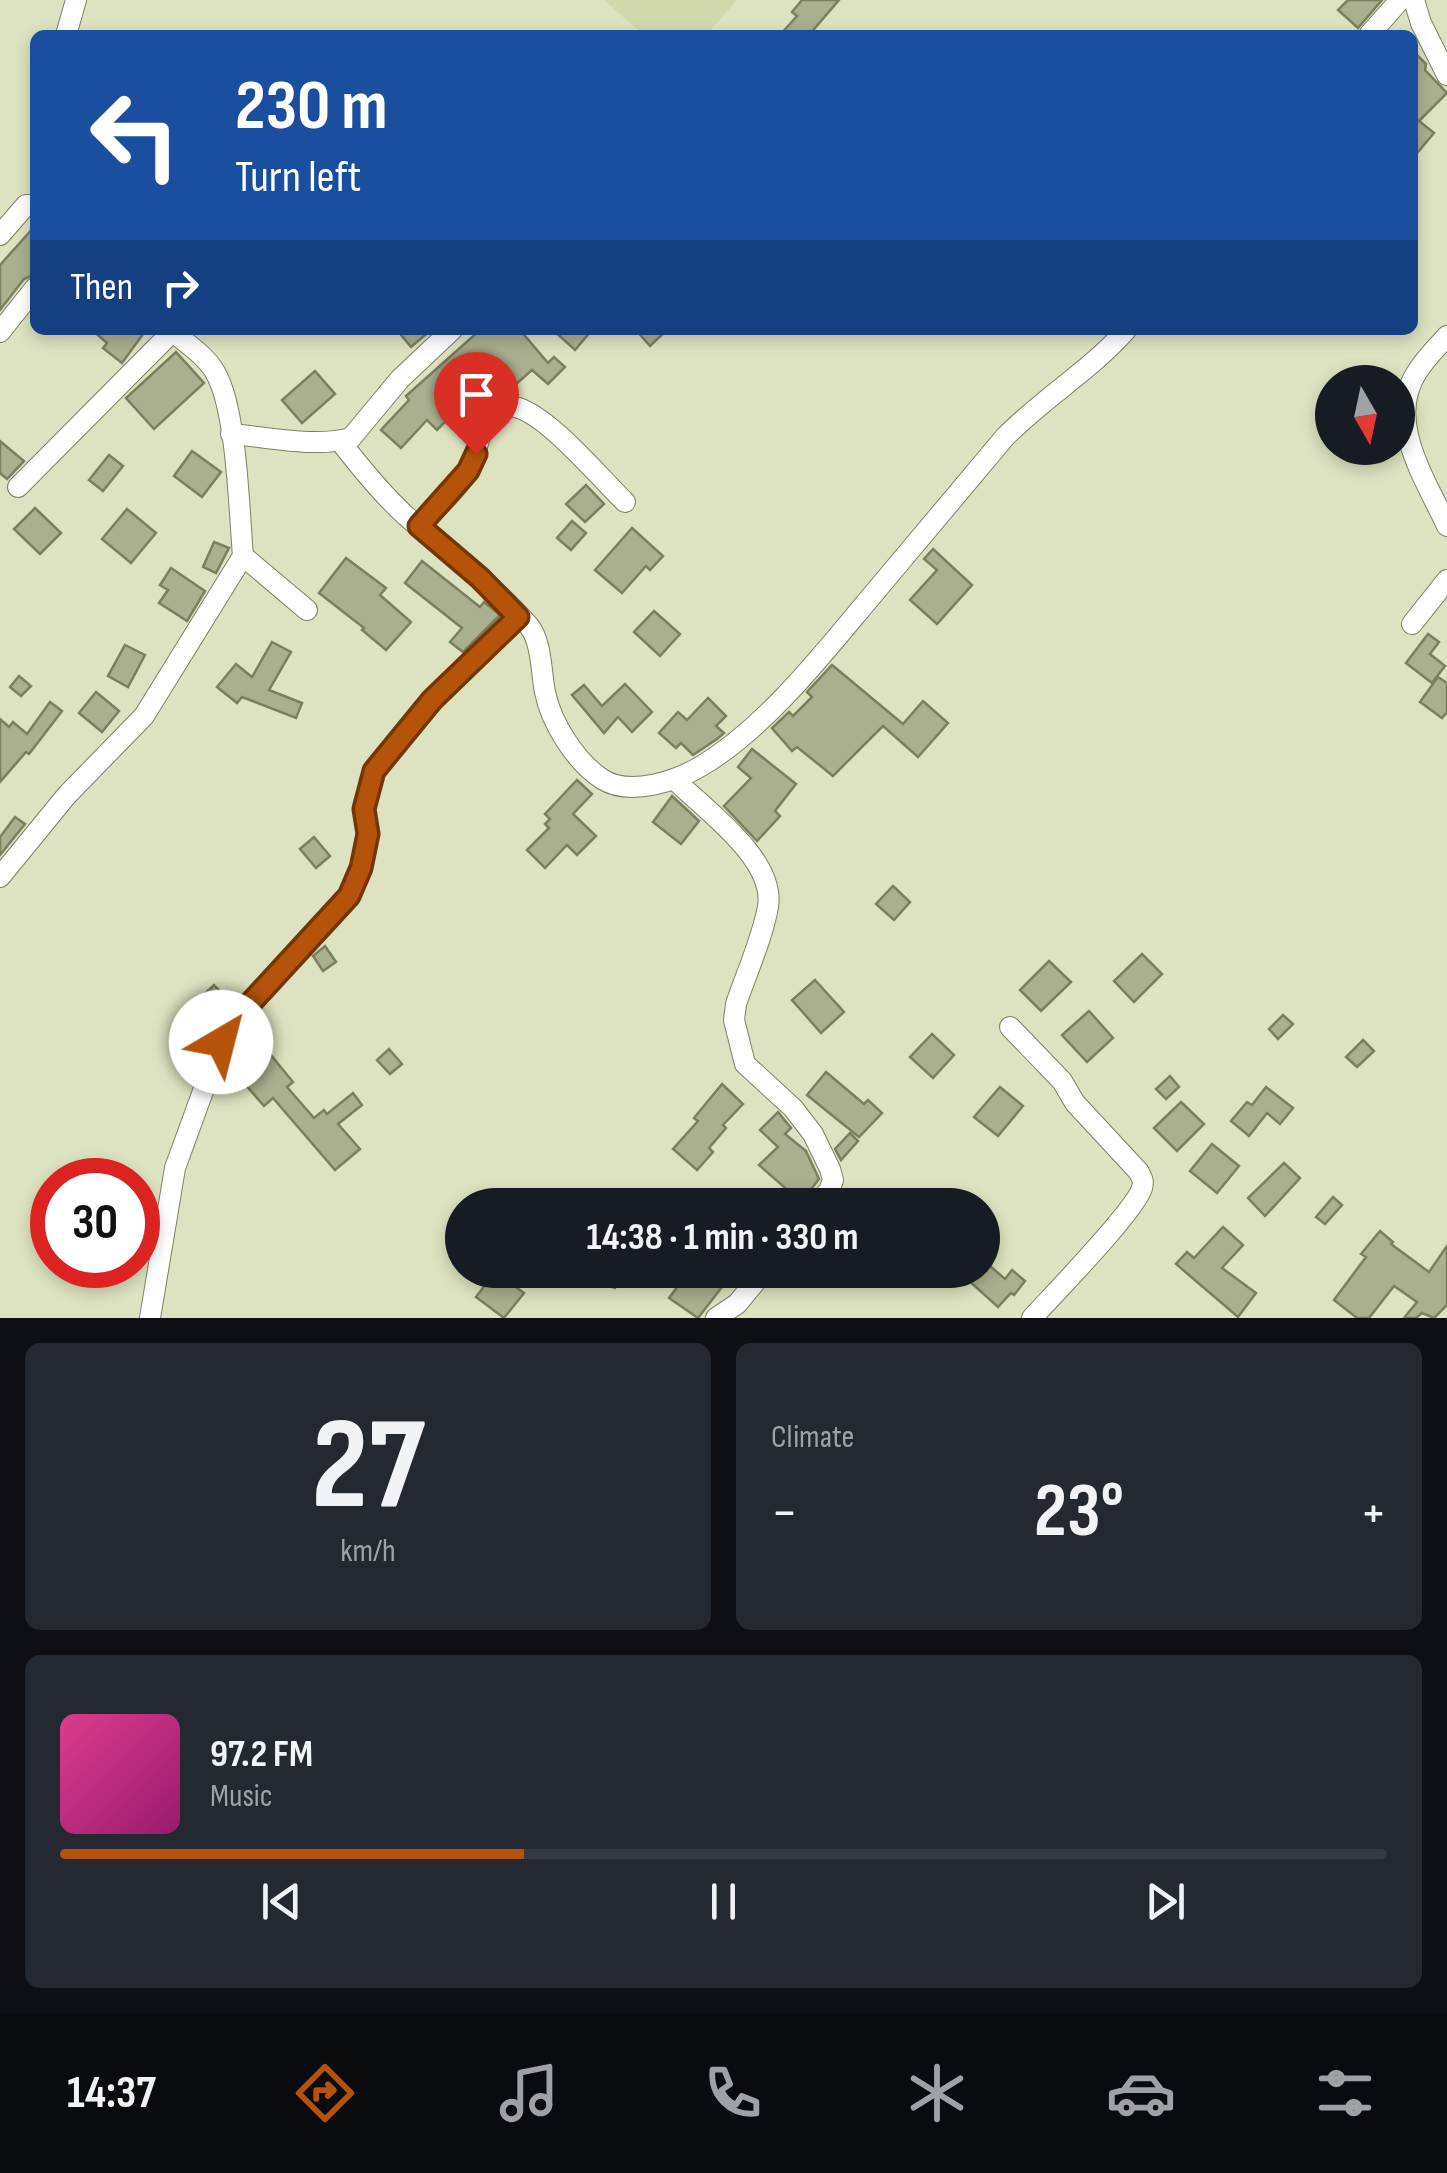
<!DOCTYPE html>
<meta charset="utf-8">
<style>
:root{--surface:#171b24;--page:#242831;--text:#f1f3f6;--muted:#9ea1a6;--line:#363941;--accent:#b45309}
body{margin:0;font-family:"Sofia Sans Condensed",sans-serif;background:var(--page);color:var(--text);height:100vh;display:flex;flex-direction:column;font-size:38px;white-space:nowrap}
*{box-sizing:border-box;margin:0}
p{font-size:32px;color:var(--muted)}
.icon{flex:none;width:55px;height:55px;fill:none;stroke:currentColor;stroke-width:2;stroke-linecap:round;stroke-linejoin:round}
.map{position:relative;height:1318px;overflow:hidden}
.drawer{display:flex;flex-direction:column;gap:25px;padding:25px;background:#0d0f14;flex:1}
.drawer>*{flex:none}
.guide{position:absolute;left:30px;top:30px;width:1388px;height:305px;border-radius:15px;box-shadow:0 5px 15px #0003;background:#1a4fa0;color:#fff;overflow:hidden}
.needle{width:65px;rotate:171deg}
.controls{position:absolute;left:1315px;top:365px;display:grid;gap:20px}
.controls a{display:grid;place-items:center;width:100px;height:100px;border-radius:50%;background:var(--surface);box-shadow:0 5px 15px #0003;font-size:50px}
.speed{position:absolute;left:30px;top:1158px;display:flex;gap:20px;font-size:50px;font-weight:700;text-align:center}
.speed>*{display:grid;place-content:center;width:130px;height:130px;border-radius:50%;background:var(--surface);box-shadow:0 5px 15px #0003;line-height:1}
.speed .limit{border:15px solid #d22;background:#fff;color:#111}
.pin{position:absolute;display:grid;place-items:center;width:85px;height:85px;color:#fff;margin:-102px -42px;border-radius:50% 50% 50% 0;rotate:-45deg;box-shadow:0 0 10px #0007}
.pin .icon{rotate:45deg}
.me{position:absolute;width:110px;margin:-55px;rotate:37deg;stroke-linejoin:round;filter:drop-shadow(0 0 8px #0008)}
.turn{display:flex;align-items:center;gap:35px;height:210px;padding:0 40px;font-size:45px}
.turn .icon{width:130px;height:130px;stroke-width:2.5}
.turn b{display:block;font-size:70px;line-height:85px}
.then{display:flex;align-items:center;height:95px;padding:0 40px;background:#0003;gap:20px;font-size:38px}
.big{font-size:75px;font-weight:700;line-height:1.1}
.drawer .tile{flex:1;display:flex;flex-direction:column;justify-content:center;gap:15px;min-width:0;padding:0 35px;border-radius:15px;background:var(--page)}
.drawer .dial{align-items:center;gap:0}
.dial b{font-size:130px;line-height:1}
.song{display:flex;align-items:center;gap:30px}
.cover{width:120px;height:120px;border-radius:15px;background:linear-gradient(135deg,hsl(330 70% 55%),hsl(320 70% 35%))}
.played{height:10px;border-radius:5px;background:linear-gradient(90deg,var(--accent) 35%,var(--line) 35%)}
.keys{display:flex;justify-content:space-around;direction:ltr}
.heat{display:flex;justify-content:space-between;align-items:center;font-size:55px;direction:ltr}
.drawer .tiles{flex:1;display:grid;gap:25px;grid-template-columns:1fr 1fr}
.tile:last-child{grid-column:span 2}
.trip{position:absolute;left:445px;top:1188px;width:555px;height:100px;border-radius:50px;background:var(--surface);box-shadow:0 5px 15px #0003;font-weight:700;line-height:100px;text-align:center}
.menu{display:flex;height:160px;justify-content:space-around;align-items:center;background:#090b0e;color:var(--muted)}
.menu .icon{width:70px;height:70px}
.menu .current{color:var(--accent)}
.menu b{font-size:45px;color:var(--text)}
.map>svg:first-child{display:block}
.built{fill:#d1d8ae}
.building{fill:#aaaf8e;stroke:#7a7f60;stroke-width:2.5}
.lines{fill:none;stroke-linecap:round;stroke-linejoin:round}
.minor-casing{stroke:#7c8161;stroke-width:22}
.minor{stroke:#fff;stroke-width:20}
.route-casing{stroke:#753606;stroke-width:25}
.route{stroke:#b45309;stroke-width:18}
</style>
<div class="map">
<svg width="1447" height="1318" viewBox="0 0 1447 1318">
<rect width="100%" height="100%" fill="#dde3c0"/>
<path class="built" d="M604,0H737L706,35H644Z"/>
<g class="building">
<path d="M802,0H839L809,35H780L797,16L792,12Z"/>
<path d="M1348,0H1382L1358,28L1338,10Z"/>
<path d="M1412,50L1426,64L1425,70L1447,93L1419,121L1434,133L1412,159Z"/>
<path d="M35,226V274L24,279L0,310V265Z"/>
<path d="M92,330H146L122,363L103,348L107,343Z"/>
<path d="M397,330H431L411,347Z"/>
<path d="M480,330H520L548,363L554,357L565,367L548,384L532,370L515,385L495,363L455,396L463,404L437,430L427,420L401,448L381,430L409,400L406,396Z"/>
<path d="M553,330H592L575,350Z"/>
<path d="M636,330H667L650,346Z"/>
<path d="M176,352L204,383L154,429L126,398Z"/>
<path d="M315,371L335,394L302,423L282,400Z"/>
<path d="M0,441L24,461L7,479L0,473Z"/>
<path d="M192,451L221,472L202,497L174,476Z"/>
<path d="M109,455L123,466L103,491L89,480Z"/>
<path d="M586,485L604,504L585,522L566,504Z"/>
<path d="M35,508L61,533L40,554L14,529Z"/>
<path d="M127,509L156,533L131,563L102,539Z"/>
<path d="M572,521L586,533L571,550L557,538Z"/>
<path d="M632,528L663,556L650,570L646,566L622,593L595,570Z"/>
<path d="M214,542L229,548L216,573L203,567Z"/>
<path d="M933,549L972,585L937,624L910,600L937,570L924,559Z"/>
<path d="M346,558L386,588L380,595L411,622L386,650L362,630L364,628L319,593Z"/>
<path d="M422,561L480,607L484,602L500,615L463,652L450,642L462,628L405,583Z"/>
<path d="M171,568L205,591L187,621L159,603L168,590L160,585Z"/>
<path d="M654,611L680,634L660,656L634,632Z"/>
<path d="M1428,634L1439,642L1430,654L1445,666L1432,683L1406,663Z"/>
<path d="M272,642L291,652L269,690L302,703L296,718L242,697L237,703L217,687L236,664L252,677Z"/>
<path d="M125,645L145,655L128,687L108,676Z"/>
<path d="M832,665L903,724L923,701L948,723L918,757L883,726L833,776L797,747L792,751L772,728L789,712L793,716L812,697L807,692Z"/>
<path d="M19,676L31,686L21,696L10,687Z"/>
<path d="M1438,677L1447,683V712L1442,718L1420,702Z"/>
<path d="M625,684L652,712L632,732L618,717L604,733L572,695L584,685L602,706Z"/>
<path d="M96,692L119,711L102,732L79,713Z"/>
<path d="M708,698L726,716L716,726L724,733L717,739L693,755L681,743L676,748L659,733L678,712L687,720Z"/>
<path d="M50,702L62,711L29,754L26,752L0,782V719L9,727L13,722L27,734Z"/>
<path d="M752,749L796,784L775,811L780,816L757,841L724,806L751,778L738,767Z"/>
<path d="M577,780L592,794L573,814L596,836L577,855L567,845L545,868L527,850L549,828L545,824L550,819L545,814Z"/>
<path d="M672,796L699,821L681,844L653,822Z"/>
<path d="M15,817L25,824L0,855V837Z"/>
<path d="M314,837L330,856L316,868L300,849Z"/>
<path d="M893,886L910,902L894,920L876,904Z"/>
<path d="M325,946L336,962L323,971L313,956Z"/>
<path d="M1142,954L1162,974L1134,1002L1114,981Z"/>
<path d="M1049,961L1071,982L1041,1011L1020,990Z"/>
<path d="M815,980L844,1012L821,1033L792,1000Z"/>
<path d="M214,985L232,1004L216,1021L197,1001Z"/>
<path d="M1089,1011L1113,1038L1087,1062L1062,1035Z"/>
<path d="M1283,1015L1293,1024L1278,1039L1269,1029Z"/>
<path d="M932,1034L954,1055L933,1078L910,1057Z"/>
<path d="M1363,1040L1374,1051L1357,1067L1346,1057Z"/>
<path d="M261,1043L293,1082L287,1087L314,1118L324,1110L327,1114L353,1093L362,1105L338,1124L360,1149L335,1170L273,1098L264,1106L231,1068Z"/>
<path d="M389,1049L402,1064L390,1074L377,1060Z"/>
<path d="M826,1072L864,1104L868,1100L882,1113L859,1137L807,1095Z"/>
<path d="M1170,1076L1179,1087L1166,1099L1156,1089Z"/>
<path d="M722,1084L743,1104L723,1125L726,1128L709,1148L713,1152L697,1170L673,1149L698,1121L694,1118Z"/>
<path d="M1000,1087L1023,1106L998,1136L974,1117Z"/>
<path d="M1266,1087L1293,1108L1280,1124L1267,1113L1249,1136L1231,1121L1247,1102L1252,1105Z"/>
<path d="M1181,1102L1204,1124L1177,1151L1154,1128Z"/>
<path d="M778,1112L791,1128L785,1134L806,1151L819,1179L801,1202L759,1165L778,1147L760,1130Z"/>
<path d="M850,1133L858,1141L841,1160L835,1149Z"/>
<path d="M1212,1144L1239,1166L1217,1193L1190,1171Z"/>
<path d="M1284,1163L1300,1178L1265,1216L1248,1198Z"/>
<path d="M644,1190L661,1205H630Z"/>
<path d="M1333,1197L1342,1205L1325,1224L1316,1217Z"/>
<path d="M1223,1227L1243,1245L1222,1268L1256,1293L1238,1317L1176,1264L1187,1252L1194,1258Z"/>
<path d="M1380,1231L1393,1242L1391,1244L1429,1272L1447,1246V1305L1434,1318L1422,1313L1416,1318H1404L1417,1302L1394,1286L1369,1318H1357L1334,1300L1366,1257L1361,1254Z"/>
<path d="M982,1259L1005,1279L1012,1270L1025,1281L1014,1295L1011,1293L998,1307L957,1270H982Z"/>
<path d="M593,1270H620L615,1288L589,1280Z"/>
<path d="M690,1270H700L722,1287L698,1318L669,1298Z"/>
<path d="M495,1272L524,1293L504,1318L476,1297Z"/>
</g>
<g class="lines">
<g class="minor-casing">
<g id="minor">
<path d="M1414,0L1421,23L1447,75"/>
<path d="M66,35L76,0"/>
<path d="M1369,35L1400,0"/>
<path d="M0,235L26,205H35"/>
<path d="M170,330C186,343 205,355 215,372C237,409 239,511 243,556L307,610"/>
<path d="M0,332L35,288"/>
<path d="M1447,336C1437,347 1425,359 1417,372C1385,421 1426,480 1447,526"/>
<path d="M231,434C268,437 315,448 351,438L400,379L452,330"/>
<path d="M340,441C360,467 381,493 405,515C446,552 493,584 529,626C542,642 541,673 545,692C551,723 576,762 602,779C630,797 677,781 703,765C762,729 815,664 859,611C908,553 956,495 1005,437C1043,398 1090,371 1126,330"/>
<path d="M18,487L172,332"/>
<path d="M419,526C435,509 458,489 469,469C478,452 477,434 489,419C496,411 504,405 515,407C546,413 601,479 625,502"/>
<path d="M1412,624L1447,580"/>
<path d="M674,779C704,809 776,859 768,907C762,939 747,972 736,1004L734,1020L745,1064L793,1108L813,1134L830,1169L833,1180L829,1191L815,1205"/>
<path d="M0,877L67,795L144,716L243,556"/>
<path d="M1010,1027L1062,1081L1075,1103L1139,1172C1142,1179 1144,1180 1142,1188C1135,1211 1053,1295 1032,1318"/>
<path d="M150,1318L175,1168L221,1042L245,1009L349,896L361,868L368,834L364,809L374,771L433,701L518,617"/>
<path d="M716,1318L737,1304L765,1270"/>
</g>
</g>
<use href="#minor" class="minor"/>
</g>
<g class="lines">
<g class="route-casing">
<path id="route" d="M221,1042L245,1009L349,896L361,868L368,834L364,809L374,771L432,700L518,617L480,578L419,526L468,471L476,454"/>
</g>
<use href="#route" class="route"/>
</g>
</svg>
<div class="controls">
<a><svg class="needle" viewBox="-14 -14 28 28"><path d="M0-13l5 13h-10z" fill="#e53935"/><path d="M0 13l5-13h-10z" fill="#9ea1a6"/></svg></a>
</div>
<div class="speed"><div class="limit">30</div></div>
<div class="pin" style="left:476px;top:454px;background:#d93025"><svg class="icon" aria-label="arrive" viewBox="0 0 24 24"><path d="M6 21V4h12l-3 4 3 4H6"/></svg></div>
<svg class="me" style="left:221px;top:1042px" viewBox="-20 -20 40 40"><circle r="19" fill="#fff"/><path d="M0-13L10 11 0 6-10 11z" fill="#b45309"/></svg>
<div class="trip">14:38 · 1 min · 330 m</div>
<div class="guide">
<div class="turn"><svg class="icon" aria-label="left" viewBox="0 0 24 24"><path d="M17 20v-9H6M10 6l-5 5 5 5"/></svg><div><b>230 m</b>Turn left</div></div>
<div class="then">Then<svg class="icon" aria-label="right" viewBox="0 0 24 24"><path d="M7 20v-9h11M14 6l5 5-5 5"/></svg></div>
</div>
</div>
<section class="drawer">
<div class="tiles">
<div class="tile dial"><b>27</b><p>km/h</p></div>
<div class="tile"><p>Climate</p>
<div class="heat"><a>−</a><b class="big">23°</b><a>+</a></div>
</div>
<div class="tile">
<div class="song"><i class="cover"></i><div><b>97.2 FM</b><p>Music</p></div></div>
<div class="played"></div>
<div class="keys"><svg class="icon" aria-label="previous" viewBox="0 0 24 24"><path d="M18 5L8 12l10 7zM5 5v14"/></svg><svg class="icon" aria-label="pause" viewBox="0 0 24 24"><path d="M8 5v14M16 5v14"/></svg><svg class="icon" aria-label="next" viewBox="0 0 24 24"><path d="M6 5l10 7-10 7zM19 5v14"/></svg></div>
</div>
</div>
</section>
<nav class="menu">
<b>14:37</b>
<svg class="icon current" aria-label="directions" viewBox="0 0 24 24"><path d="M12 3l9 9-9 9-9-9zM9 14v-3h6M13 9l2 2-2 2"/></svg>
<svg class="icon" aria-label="music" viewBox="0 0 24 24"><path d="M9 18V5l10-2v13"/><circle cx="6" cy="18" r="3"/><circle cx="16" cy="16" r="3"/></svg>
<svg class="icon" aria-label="phone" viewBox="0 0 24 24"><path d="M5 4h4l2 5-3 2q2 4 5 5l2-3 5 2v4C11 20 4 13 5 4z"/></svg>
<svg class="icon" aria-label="climate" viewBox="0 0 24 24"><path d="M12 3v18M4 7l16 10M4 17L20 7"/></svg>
<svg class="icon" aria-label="car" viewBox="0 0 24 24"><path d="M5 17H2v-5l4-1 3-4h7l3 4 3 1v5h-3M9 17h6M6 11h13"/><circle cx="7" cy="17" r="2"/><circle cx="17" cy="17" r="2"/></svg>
<svg class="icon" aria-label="filters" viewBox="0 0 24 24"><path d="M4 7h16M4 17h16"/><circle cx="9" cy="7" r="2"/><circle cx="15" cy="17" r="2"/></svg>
</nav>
